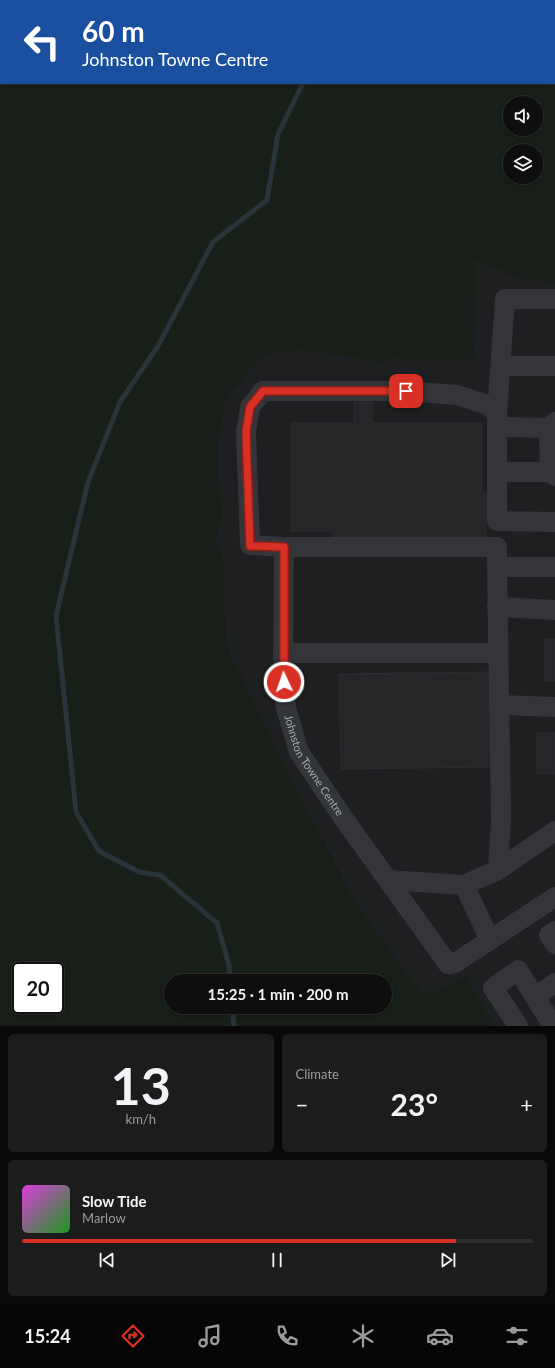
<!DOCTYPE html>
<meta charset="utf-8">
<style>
:root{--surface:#0e0e0f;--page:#1c1c1d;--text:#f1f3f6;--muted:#9b9c9e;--line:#2e2e2f;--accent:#d93025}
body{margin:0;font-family:Lato,sans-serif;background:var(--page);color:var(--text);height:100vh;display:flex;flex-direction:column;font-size:15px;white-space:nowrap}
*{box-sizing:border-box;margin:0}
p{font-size:13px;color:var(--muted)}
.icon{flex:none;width:22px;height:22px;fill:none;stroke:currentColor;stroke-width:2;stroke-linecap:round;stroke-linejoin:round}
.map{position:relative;height:1026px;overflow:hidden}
.details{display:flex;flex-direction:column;gap:8px;padding:8px;background:#080808;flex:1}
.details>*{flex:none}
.top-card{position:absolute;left:0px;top:0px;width:555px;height:84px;box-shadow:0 2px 6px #0003,0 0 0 1px var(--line);background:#1a4fa0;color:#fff;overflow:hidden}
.tools{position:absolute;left:503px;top:96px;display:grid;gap:8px}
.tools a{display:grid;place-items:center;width:40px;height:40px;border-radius:50%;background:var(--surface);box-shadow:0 2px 6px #0003,0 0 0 1px var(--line);font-size:20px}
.speed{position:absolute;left:12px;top:962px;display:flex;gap:8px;font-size:20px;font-weight:700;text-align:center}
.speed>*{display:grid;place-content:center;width:52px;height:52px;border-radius:50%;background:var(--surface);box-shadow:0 2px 6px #0003,0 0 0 1px var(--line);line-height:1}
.speed .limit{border:2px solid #111;border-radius:6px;background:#fff;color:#111}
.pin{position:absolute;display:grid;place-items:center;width:34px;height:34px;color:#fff;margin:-17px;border-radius:8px;box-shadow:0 2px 6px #0006}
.me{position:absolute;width:44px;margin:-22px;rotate:357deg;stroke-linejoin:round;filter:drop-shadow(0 0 3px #0008)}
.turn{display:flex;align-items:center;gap:14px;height:84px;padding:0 16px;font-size:18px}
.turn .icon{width:52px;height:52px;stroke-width:2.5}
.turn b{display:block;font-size:28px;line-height:34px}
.big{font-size:30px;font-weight:700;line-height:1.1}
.details .tile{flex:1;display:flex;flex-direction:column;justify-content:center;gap:6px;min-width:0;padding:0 14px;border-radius:6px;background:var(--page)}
.details .dial{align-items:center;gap:0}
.dial b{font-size:52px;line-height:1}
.song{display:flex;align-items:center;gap:12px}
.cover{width:48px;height:48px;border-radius:6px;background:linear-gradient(135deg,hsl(300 70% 55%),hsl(120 70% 35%))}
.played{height:4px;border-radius:2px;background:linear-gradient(90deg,var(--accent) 85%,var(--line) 85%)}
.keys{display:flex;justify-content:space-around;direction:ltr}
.heat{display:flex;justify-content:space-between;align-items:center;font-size:22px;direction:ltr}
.details .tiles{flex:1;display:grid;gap:8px;grid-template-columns:1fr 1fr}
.tile:last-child{grid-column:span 2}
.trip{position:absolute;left:164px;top:974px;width:228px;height:40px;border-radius:20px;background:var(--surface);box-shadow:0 2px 6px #0003,0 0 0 1px var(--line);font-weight:700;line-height:40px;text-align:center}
.tabs{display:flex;height:64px;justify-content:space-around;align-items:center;background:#060606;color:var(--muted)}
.tabs .icon{width:28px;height:28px}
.tabs .selected{color:var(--accent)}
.tabs b{font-size:18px;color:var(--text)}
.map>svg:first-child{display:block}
.built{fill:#1e1f21}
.green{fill:#181f18;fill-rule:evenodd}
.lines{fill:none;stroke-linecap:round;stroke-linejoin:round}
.stream{stroke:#283439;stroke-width:5}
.building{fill:#252628;stroke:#2c2d30}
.minor{stroke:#333539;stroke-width:20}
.route-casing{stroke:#8d1f18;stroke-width:10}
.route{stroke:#d93025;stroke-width:7}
.labels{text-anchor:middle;stroke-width:4;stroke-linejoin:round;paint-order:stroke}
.street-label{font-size:11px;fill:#a2acb6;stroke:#0d0e0f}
</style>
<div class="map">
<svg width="555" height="1026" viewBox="0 0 555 1026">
<rect width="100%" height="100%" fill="#121314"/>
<path class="built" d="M475,258L520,278L555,282V1026H493L465,976L436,993L422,995L353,901L301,800L231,657L225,642L222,555L214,542L221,517L216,451L225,399L253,364L270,352L303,349L385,362L392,356L410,359H473Z"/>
<path class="green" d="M0,0H555V282L520,278L475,258L474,359H410L392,356L385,362L303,349L270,352L253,364L225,399L216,451L221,517L214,542L222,555L225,642L231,657L329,856L353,901L422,995L436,993L465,976L493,1026H0ZM1,1H554V83H1ZM510,103H536V129H510ZM510,151H536V177H510ZM21,971H55V1005H21ZM171,981H385V1007H171Z"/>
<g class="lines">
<g class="stream">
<path d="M353,1L354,0"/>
<path d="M230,981L229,965L217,923L160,875L139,872L99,851L76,812L56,616L88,482L120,402L158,346L213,242L267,200L278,134L303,83"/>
<path d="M232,1007L234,1026"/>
</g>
</g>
<g class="building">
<path d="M354,402H372V423H482V493H486V537H333V531H291V423H354Z"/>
<rect x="545" y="639" width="10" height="42"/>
<path d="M491,672L493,767L341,769L339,674Z"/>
<rect x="537" y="733" width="18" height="41"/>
</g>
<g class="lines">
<g class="minor">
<path d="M501,366H555"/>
<path d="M497,414L505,299H555"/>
<path d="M497,427L549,428L555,422"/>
<path d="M549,428L550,472"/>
<path d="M497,472H550L555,476"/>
<path id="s1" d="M555,522L497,521V414L488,405L457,395L406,391H263L250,407L246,432L250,545L284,547L283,668L286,708L299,752L344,819L448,964L455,963L555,897"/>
<path d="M284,547H497"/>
<path d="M497,553V567H555"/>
<path d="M497,567L501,819L498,870"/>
<path d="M497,607L555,610"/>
<path d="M283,653H498"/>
<path d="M499,705L555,707"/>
<path d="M388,880L464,885L498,870L555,831"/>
<path d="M464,885L490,940"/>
<path d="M555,931L549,935L555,944"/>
<path d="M536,996L555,983"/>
<path d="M518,1026L493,988L518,970L553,1026"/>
</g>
</g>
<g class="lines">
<g class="route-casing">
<path id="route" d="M284,682V547L250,546L246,432L250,407L263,391H406"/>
</g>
<use href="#route" class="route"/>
</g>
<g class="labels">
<g class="street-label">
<text dy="4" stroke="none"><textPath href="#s1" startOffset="823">Johnston Towne Centre</textPath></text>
</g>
</g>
</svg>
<div class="tools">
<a><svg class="icon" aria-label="sound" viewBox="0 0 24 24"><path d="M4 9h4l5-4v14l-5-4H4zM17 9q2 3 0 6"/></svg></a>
<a><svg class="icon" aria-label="layers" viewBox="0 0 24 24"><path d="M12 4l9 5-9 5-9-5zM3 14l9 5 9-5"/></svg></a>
</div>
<div class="speed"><div class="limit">20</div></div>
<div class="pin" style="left:406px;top:391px;background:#d93025"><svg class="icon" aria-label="arrive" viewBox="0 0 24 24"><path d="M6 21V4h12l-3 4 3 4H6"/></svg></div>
<svg class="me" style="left:284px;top:682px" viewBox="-20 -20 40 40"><circle r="17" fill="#d93025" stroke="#fff" stroke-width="3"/><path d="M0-11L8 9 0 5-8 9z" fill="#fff"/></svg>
<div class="trip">15:25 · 1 min · 200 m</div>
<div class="top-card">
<div class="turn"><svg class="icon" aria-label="left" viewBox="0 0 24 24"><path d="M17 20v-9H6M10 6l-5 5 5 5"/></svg><div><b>60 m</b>Johnston Towne Centre</div></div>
</div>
</div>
<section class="details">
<div class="tiles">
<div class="tile dial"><b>13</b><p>km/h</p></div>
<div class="tile"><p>Climate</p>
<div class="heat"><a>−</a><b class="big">23°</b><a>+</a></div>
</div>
<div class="tile">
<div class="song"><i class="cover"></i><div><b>Slow Tide</b><p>Marlow</p></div></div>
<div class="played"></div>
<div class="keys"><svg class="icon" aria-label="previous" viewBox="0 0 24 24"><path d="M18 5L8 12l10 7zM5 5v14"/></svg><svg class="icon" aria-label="pause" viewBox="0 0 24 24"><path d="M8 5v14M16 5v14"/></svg><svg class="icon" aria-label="next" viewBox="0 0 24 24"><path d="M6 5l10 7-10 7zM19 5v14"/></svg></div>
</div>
</div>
</section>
<nav class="tabs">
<b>15:24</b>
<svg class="icon selected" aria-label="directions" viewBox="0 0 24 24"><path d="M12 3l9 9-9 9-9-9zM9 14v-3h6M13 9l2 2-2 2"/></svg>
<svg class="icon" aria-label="music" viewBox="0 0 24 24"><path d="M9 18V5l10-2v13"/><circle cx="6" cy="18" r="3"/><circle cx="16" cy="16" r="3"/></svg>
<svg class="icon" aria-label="phone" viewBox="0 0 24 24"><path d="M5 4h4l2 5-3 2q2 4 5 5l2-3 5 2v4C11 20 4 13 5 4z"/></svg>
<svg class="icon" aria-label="climate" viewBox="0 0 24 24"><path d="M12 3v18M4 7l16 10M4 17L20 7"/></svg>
<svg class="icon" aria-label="car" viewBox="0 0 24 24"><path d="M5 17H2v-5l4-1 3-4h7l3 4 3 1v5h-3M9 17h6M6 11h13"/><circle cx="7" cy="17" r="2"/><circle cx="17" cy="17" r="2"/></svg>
<svg class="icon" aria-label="filters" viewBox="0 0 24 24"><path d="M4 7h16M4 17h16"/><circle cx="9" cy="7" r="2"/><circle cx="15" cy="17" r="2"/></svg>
</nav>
